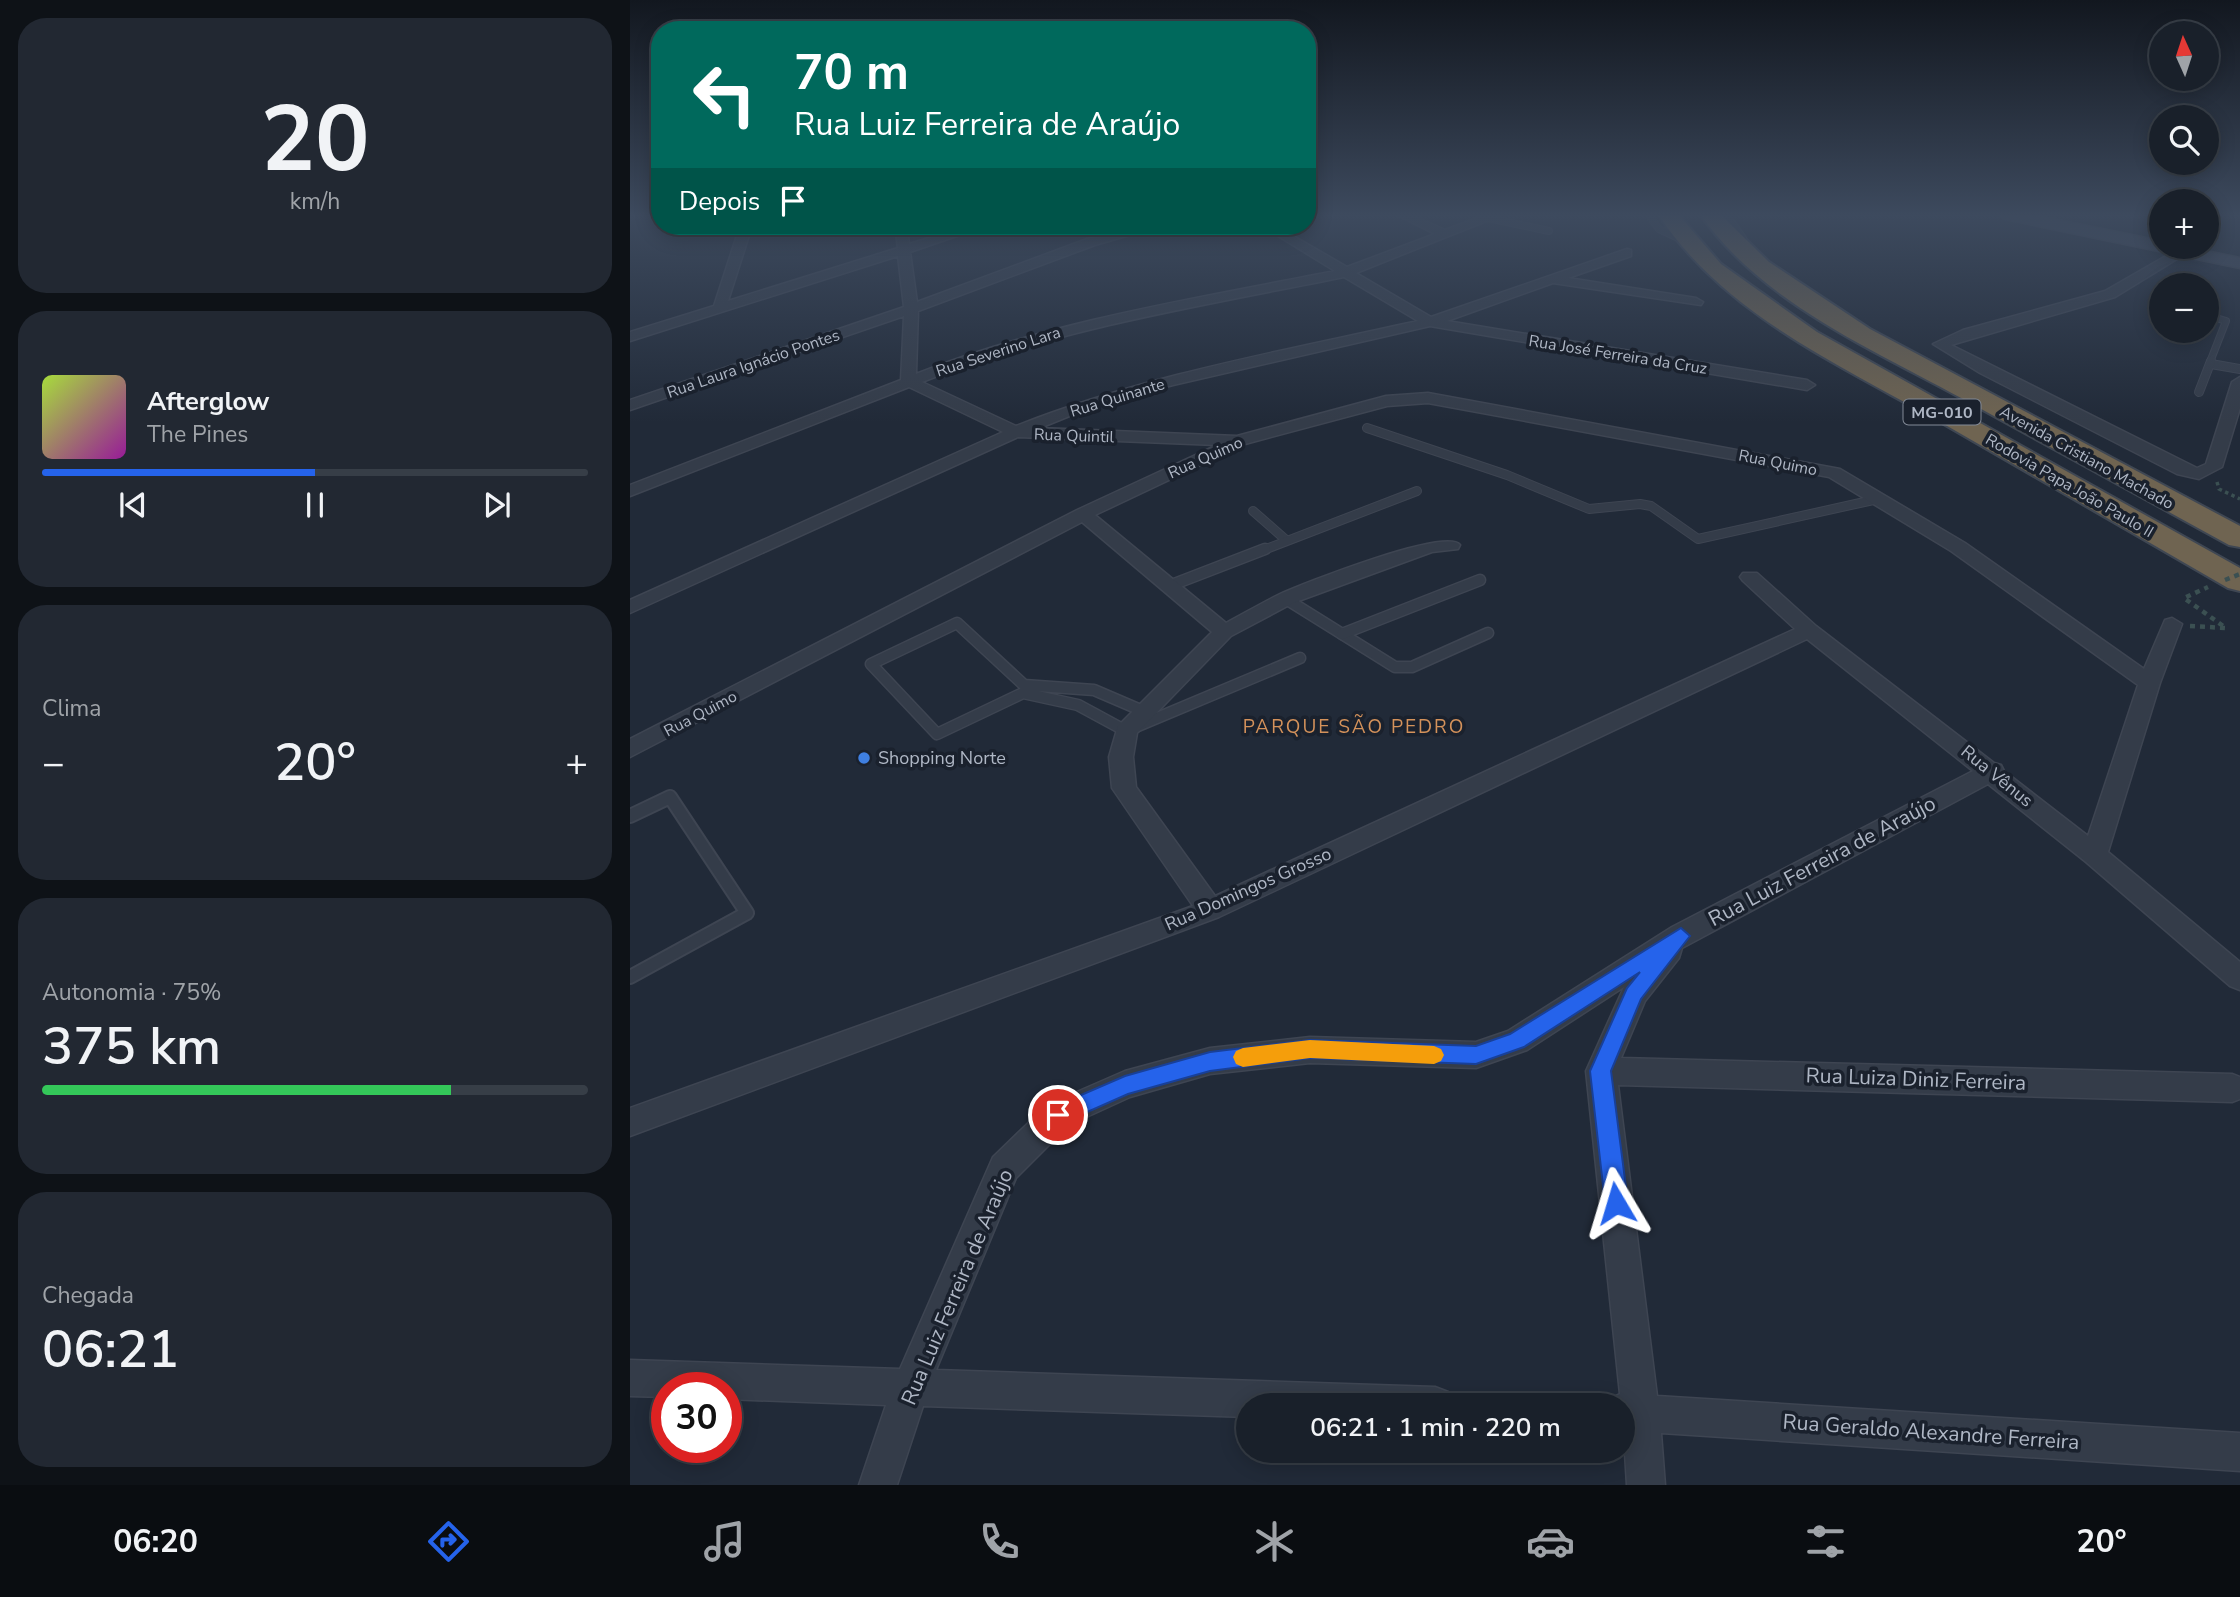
<!DOCTYPE html>
<html lang="pt">
<meta charset="utf-8">
<style>
:root{--surface:#19202a;--page:#222832;--text:#f1f3f6;--muted:#9fa3a8;--line:#373e47;--accent:#2563eb}
body{margin:0;font-family:"Nunito Sans",sans-serif;background:var(--page);color:var(--text);height:100vh;display:flex;flex-direction:column;font-size:26px;white-space:nowrap}
*{box-sizing:border-box;margin:0}
p{font-size:23px;color:var(--muted)}
.icon{flex:none;width:38px;height:38px;fill:none;stroke:currentColor;stroke-width:2;stroke-linecap:round;stroke-linejoin:round}
.map{position:relative;flex:1;overflow:hidden}
.details{display:flex;flex-direction:column;gap:18px;padding:18px;background:#0e1217;width:630px}
.details>*{flex:none}
.top-card{position:absolute;left:21px;top:21px;width:665px;height:214px;border-radius:28px;box-shadow:0 4px 18px #0003,0 0 0 2px var(--line);background:#00695c;color:#fff;overflow:hidden}
.needle{width:46px;rotate:357deg}
.buttons{position:absolute;left:1519px;top:21px;display:grid;gap:14px}
.buttons a{display:grid;place-items:center;width:70px;height:70px;border-radius:50%;background:var(--surface);box-shadow:0 4px 18px #0003,0 0 0 2px var(--line);font-size:35px}
.speed{position:absolute;left:21px;top:1372px;display:flex;gap:14px;font-size:35px;font-weight:700;text-align:center}
.speed>*{display:grid;place-content:center;width:91px;height:91px;border-radius:50%;background:var(--surface);box-shadow:0 4px 18px #0003,0 0 0 2px var(--line);line-height:1}
.speed .limit{border:10px solid #d22;background:#fff;color:#111}
.pin{position:absolute;display:grid;place-items:center;width:60px;height:60px;color:#fff;margin:-30px;border:4px solid #fff;border-radius:50%;box-shadow:0 2px 7px #0007}
.me{position:absolute;width:77px;margin:-38px;rotate:353deg;stroke-linejoin:round;filter:drop-shadow(0 0 5px #0008)}
.turn{display:flex;align-items:center;gap:24px;height:147px;padding:0 28px;font-size:32px}
.turn .icon{width:91px;height:91px;stroke-width:2.5}
.turn b{display:block;font-size:49px;line-height:60px}
.then{display:flex;align-items:center;height:66px;padding:0 28px;background:#0003;gap:14px;font-size:26px}
.big{font-size:52px;font-weight:600;line-height:1.1}
.details .card{flex:1;display:flex;flex-direction:column;justify-content:center;gap:10px;min-width:0;padding:0 24px;border-radius:28px;background:var(--page)}
.details .dial{align-items:center;gap:0}
.dial b{font-size:91px;line-height:1}
.song{display:flex;align-items:center;gap:21px}
.cover{width:84px;height:84px;border-radius:10px;background:linear-gradient(135deg,hsl(80 70% 55%),hsl(300 70% 35%))}
.played{height:7px;border-radius:4px;background:linear-gradient(90deg,var(--accent) 50%,var(--line) 50%)}
.keys{display:flex;justify-content:space-around;direction:ltr}
.heat{display:flex;justify-content:space-between;align-items:center;font-size:38px;direction:ltr}
.charge{height:10px;border-radius:5px;background:linear-gradient(90deg,#34c759 75%,var(--line) 0)}
.trip{position:absolute;left:606px;top:1393px;width:399px;height:70px;border-radius:35px;background:var(--surface);box-shadow:0 4px 18px #0003,0 0 0 2px var(--line);font-weight:600;line-height:70px;text-align:center}
.dock{display:flex;height:112px;justify-content:space-around;align-items:center;background:#0a0d11;color:var(--muted)}
.dock .icon{width:49px;height:49px}
.dock .active{color:var(--accent)}
.dock b{font-size:32px;color:var(--text)}
main{display:flex;flex:1;min-height:0}
.map>svg:first-child{display:block}
.lines{fill:none;stroke-linecap:round;stroke-linejoin:round}
.lane-far3-casing{stroke:#3e4552;stroke-width:8}
.lane-far2-casing{stroke:#3e4552;stroke-width:10}
.lane-far1-casing{stroke:#3e4552;stroke-width:13}
.lane-casing{stroke:#3e4552;stroke-width:16}
.street-casing{stroke:#3e4552;stroke-width:3}
.secondary-casing{stroke:#3e4552;stroke-width:3}
.highway-casing{stroke:#3f4753;stroke-width:4}
.path-far1{stroke:#3b5052;stroke-width:3.5;stroke-dasharray:3.5 3.5;stroke-linecap:butt}
.path{stroke:#3b5052;stroke-width:4.5;stroke-dasharray:5 5;stroke-linecap:butt}
.lane-far3{stroke:#343c49;stroke-width:6}
.lane-far2{stroke:#343c49;stroke-width:8}
.lane-far1{stroke:#343c49;stroke-width:10}
.lane{stroke:#343c49;stroke-width:12}
.street{fill:#343c49;fill-rule:evenodd}
.secondary{fill:#424b5c;fill-rule:evenodd}
.highway{fill:#6f6451;fill-rule:evenodd}
.path-bridge{stroke:#3b5052;stroke-width:4.5;stroke-dasharray:5 5;stroke-linecap:butt}
.route{fill:#2563eb;stroke:#184099;stroke-width:2}
.slow{fill:#f59e0b}
.shop-dot{fill:#3f7fe0;stroke:#1a212d;stroke-width:2.5}
.labels{text-anchor:middle;stroke-width:7;stroke-linejoin:round;paint-order:stroke}
.far-street-label{font-size:16px;fill:#afb7c5;stroke:#1a212d}
.shield{fill:#1a212d;stroke:#828a97;stroke-width:2}
.shield-label{font-size:16px;font-weight:bold;fill:#afb7c5}
.poi-label{font-size:18px;fill:#afb7c5;stroke:#1a212d;text-anchor:start}
.street-label{font-size:18px;fill:#afb7c5;stroke:#1a212d}
.neighbourhood-label{font-size:19px;letter-spacing:2px;fill:#d4925b;stroke:#1a212d}
.near-street-label{font-size:21px;fill:#afb7c5;stroke:#1a212d}
</style>
<main>
<section class="details">
<div class="card dial"><b>20</b><p>km/h</p></div>
<div class="card">
<div class="song"><i class="cover"></i><div><b>Afterglow</b><p>The Pines</p></div></div>
<div class="played"></div>
<div class="keys"><svg class="icon" aria-label="previous" viewBox="0 0 24 24"><path d="M18 5L8 12l10 7zM5 5v14"/></svg><svg class="icon" aria-label="pause" viewBox="0 0 24 24"><path d="M8 5v14M16 5v14"/></svg><svg class="icon" aria-label="next" viewBox="0 0 24 24"><path d="M6 5l10 7-10 7zM19 5v14"/></svg></div>
</div>
<div class="card"><p>Clima</p>
<div class="heat"><a>−</a><b class="big">20°</b><a>+</a></div>
</div>
<div class="card"><p>Autonomia · 75%</p><b class="big">375 km</b><div class="charge"></div></div>
<div class="card"><p>Chegada</p><b class="big">06:21</b></div>
</section>
<div class="map">
<svg width="1610" height="1485" viewBox="0 0 1610 1485">
<rect width="100%" height="100%" fill="#212a38"/>
<g class="lines">
<g class="lane-far3-casing">
<g id="lane-far3">
<path d="M1018,214L1029,229L1057,242"/>
<path d="M1096,214L1113,238L1114,247"/>
<path d="M858,218L919,231"/>
<path d="M1577,315L1596,321L1580,362"/>
</g>
</g>
<g class="lane-far2-casing">
<g id="lane-far2">
<path d="M1581,364L1610,369"/>
<path d="M1569,392L1581,361"/>
<path d="M737,428L877,475L959,509L1010,504L1021,506L1068,539L1248,499"/>
<path d="M623,511L656,540"/>
<path d="M631,551L787,491"/>
</g>
</g>
<g class="lane-far1-casing">
<g id="lane-far1">
<path d="M539,586L635,549"/>
<path d="M656,599L765,667H782L858,633"/>
<path d="M712,634L850,580"/>
<path d="M513,711L464,690L394,685L327,623L241,664L307,734L393,693L448,705L496,731L670,658"/>
</g>
</g>
<g class="lane-casing">
<path id="lane" d="M0,816L40,797L117,913L0,977"/>
</g>
<g class="street-casing">
<g id="street">
<path d="M765,214H780L815,230L858,214H874L726,273L801,317L997,249L1001,250V256L938,278L1066,298L1073,302L1071,305L923,283L817,321L1177,380L1185,385L1177,390L800,326L543,385L464,406L410,428L607,436L756,396L798,393L1210,469L1335,543L1514,669L1535,620L1542,618L1552,624L1530,683L1478,852L1610,962V990L1600,986L1456,862L1358,784L1052,948L1049,958L1015,1001L991,1058L1602,1074L1610,1077V1099L1602,1102L988,1085L1027,1396L1610,1433V1471L1031,1433L1035,1485H997L992,1405H976L979,1399L990,1394L956,1071L994,987L897,1050L846,1068L680,1063L580,1074L500,1097L439,1125L386,1178L306,1370L805,1387L818,1392L823,1405H618V1417L293,1406L267,1485H229L256,1405L96,1399V1388H37V1397L0,1396V1360L270,1369L363,1157L417,1105L495,1071L580,1048L680,1037L846,1042L878,1031L1042,927L1343,771L1177,639L589,917L0,1136V1108L563,906L482,788L479,757L488,726L582,632L452,522L0,757V739L447,510L587,445L388,437L0,613V600L373,432L279,387L0,496V485L271,380L274,316L0,410V400L274,307L268,256L0,341V332L84,306L110,226H122L98,301L268,248L265,226H277L279,244L339,226H356L280,252L287,302L457,239L512,226H531L465,245L288,311L286,374C421,321 563,299 705,271L632,226H646L717,267L805,234ZM714,277L788,321C653,351 516,375 386,426L292,382C428,328 571,306 714,277ZM798,403L1199,477L1321,551L1508,685L1458,836L1374,771L1371,765L1364,763L1186,626L1127,573H1113L1110,577L1113,581L1165,629L585,896L506,787L503,757L507,733L601,636L663,603L802,552L828,549L830,545C816,527 672,584 648,595C630,604 613,614 596,623L465,515L615,444L757,406Z"/>
<path d="M1550,248L1560,251L1485,297L1321,345L1567,468L1576,464L1602,382L1610,377V408L1592,467L1569,479L1547,474L1350,373L1303,344L1333,330L1475,291Z"/>
</g>
</g>
<g class="secondary-casing">
<path id="secondary" d="M1367,214H1398L1531,241V247H1556L1610,258V268L1375,219Z"/>
</g>
<g class="highway-casing">
<g id="highway">
<path d="M1028,214H1048L1091,264L1187,332L1610,568V591L1598,588C1503,533 1408,478 1312,423C1212,366 1093,314 1028,214Z"/>
<path d="M1070,214H1090L1139,262L1240,329L1610,526V547L1599,545C1510,496 1422,448 1333,399C1242,349 1131,302 1070,214Z"/>
</g>
</g>
<path class="path-far1" d="M1587,482L1589,489L1610,499"/>
<path class="path" d="M1560,626L1596,628L1554,598L1578,587"/>
<use href="#lane-far3" class="lane-far3"/>
<use href="#lane-far2" class="lane-far2"/>
<use href="#lane-far1" class="lane-far1"/>
<use href="#lane" class="lane"/>
<use href="#street" class="street"/>
<use href="#secondary" class="secondary"/>
<use href="#highway" class="highway"/>
<path class="path-bridge" d="M1595,580L1610,574"/>
</g>
<linearGradient id="sky" x2="0" y2="1"><stop stop-color="#12171f"/><stop offset="0.51" stop-color="#3d4a5e"/><stop offset="1" stop-color="#3d4a5e" stop-opacity="0"/></linearGradient>
<rect width="1610" height="422" fill="url(#sky)"/>
<path class="route" d="M1051,928L1060,936L1011,999L981,1071L998,1203L994,1210L986,1214L978,1210L975,1203L960,1071L997,988L1010,972L894,1047L846,1064L680,1058L580,1071L498,1094L428,1125L421,1122L417,1115L421,1108L495,1076L580,1052L680,1040L846,1046L880,1034Z"/>
<path class="slow" d="M680,1040L804,1046L811,1049L814,1055L811,1061L804,1064L680,1058L613,1067L606,1064L603,1057L606,1051L613,1048Z"/>
<circle class="shop-dot" cx="234" cy="758" r="7"/>
<g class="labels">
<g class="far-street-label">
<text transform="translate(368 351) rotate(-18)" y="6">Rua Severino Lara</text>
<text transform="translate(988 354) rotate(9)" y="6">Rua José Ferreira da Cruz</text>
<text transform="translate(123 363) rotate(-19)" y="6">Rua Laura Ignácio Pontes</text>
<text transform="translate(487 397) rotate(-17)" y="6">Rua Quinante</text>
<text transform="translate(444 435) rotate(2)" y="6">Rua Quintil</text>
<text transform="translate(575 457) rotate(-24)" y="6">Rua Quimo</text>
<text transform="translate(1457 457) rotate(29)" y="6">Avenida Cristiano Machado</text>
<text transform="translate(1148 462) rotate(11)" y="6">Rua Quimo</text>
<text transform="translate(1440 485) rotate(30)" y="6">Rodovia Papa João Paulo II</text>
<text transform="translate(70 713) rotate(-28)" y="6">Rua Quimo</text>
</g>
<rect class="shield" x="1273.5" y="399.5" width="77" height="25" rx="5"/>
<g class="shield-label">
<text x="1312" y="418">MG-010</text>
</g>
<g class="poi-label">
<text x="248" y="764">Shopping Norte</text>
</g>
<g class="street-label">
<text transform="translate(1367 776) rotate(39)" y="6">Rua Vênus</text>
<text transform="translate(618 889) rotate(-24)" y="6">Rua Domingos Grosso</text>
</g>
<g class="neighbourhood-label">
<text x="724" y="733">PARQUE SÃO PEDRO</text>
</g>
<g class="near-street-label">
<text transform="translate(1192 861) rotate(-28)" y="7">Rua Luiz Ferreira de Araújo</text>
<text transform="translate(1286 1079) rotate(2)" y="7">Rua Luiza Diniz Ferreira</text>
<text transform="translate(327 1287) rotate(-67)" y="7">Rua Luiz Ferreira de Araújo</text>
<text transform="translate(1301 1432) rotate(4)" y="7">Rua Geraldo Alexandre Ferreira</text>
</g>
</g>
</svg>
<div class="buttons">
<a><svg class="needle" viewBox="-14 -14 28 28"><path d="M0-13l5 13h-10z" fill="#e53935"/><path d="M0 13l5-13h-10z" fill="#9fa3a8"/></svg></a>
<a><svg class="icon" aria-label="search" viewBox="0 0 24 24"><circle cx="10" cy="10" r="6"/><path d="M15 15l6 6"/></svg></a>
<a>+</a>
<a>−</a>
</div>
<div class="speed"><div class="limit">30</div></div>
<div class="pin" style="left:428px;top:1115px;background:#d93025"><svg class="icon" aria-label="arrive" viewBox="0 0 24 24"><path d="M6 21V4h12l-3 4 3 4H6"/></svg></div>
<svg class="me" style="left:986px;top:1203px" viewBox="-20 -20 40 40"><path d="M0-17L14 15 0 8-14 15z" fill="#2563eb" stroke="#fff" stroke-width="4"/></svg>
<div class="trip">06:21 · 1 min · 220 m</div>
<div class="top-card">
<div class="turn"><svg class="icon" aria-label="left" viewBox="0 0 24 24"><path d="M17 20v-9H6M10 6l-5 5 5 5"/></svg><div><b>70 m</b>Rua Luiz Ferreira de Araújo</div></div>
<div class="then">Depois<svg class="icon" aria-label="arrive" viewBox="0 0 24 24"><path d="M6 21V4h12l-3 4 3 4H6"/></svg></div>
</div>
</div>
</main>
<nav class="dock">
<b>06:20</b>
<svg class="icon active" aria-label="directions" viewBox="0 0 24 24"><path d="M12 3l9 9-9 9-9-9zM9 14v-3h6M13 9l2 2-2 2"/></svg>
<svg class="icon" aria-label="music" viewBox="0 0 24 24"><path d="M9 18V5l10-2v13"/><circle cx="6" cy="18" r="3"/><circle cx="16" cy="16" r="3"/></svg>
<svg class="icon" aria-label="phone" viewBox="0 0 24 24"><path d="M5 4h4l2 5-3 2q2 4 5 5l2-3 5 2v4C11 20 4 13 5 4z"/></svg>
<svg class="icon" aria-label="climate" viewBox="0 0 24 24"><path d="M12 3v18M4 7l16 10M4 17L20 7"/></svg>
<svg class="icon" aria-label="car" viewBox="0 0 24 24"><path d="M5 17H2v-5l4-1 3-4h7l3 4 3 1v5h-3M9 17h6M6 11h13"/><circle cx="7" cy="17" r="2"/><circle cx="17" cy="17" r="2"/></svg>
<svg class="icon" aria-label="filters" viewBox="0 0 24 24"><path d="M4 7h16M4 17h16"/><circle cx="9" cy="7" r="2"/><circle cx="15" cy="17" r="2"/></svg>
<b>20°</b>
</nav>
